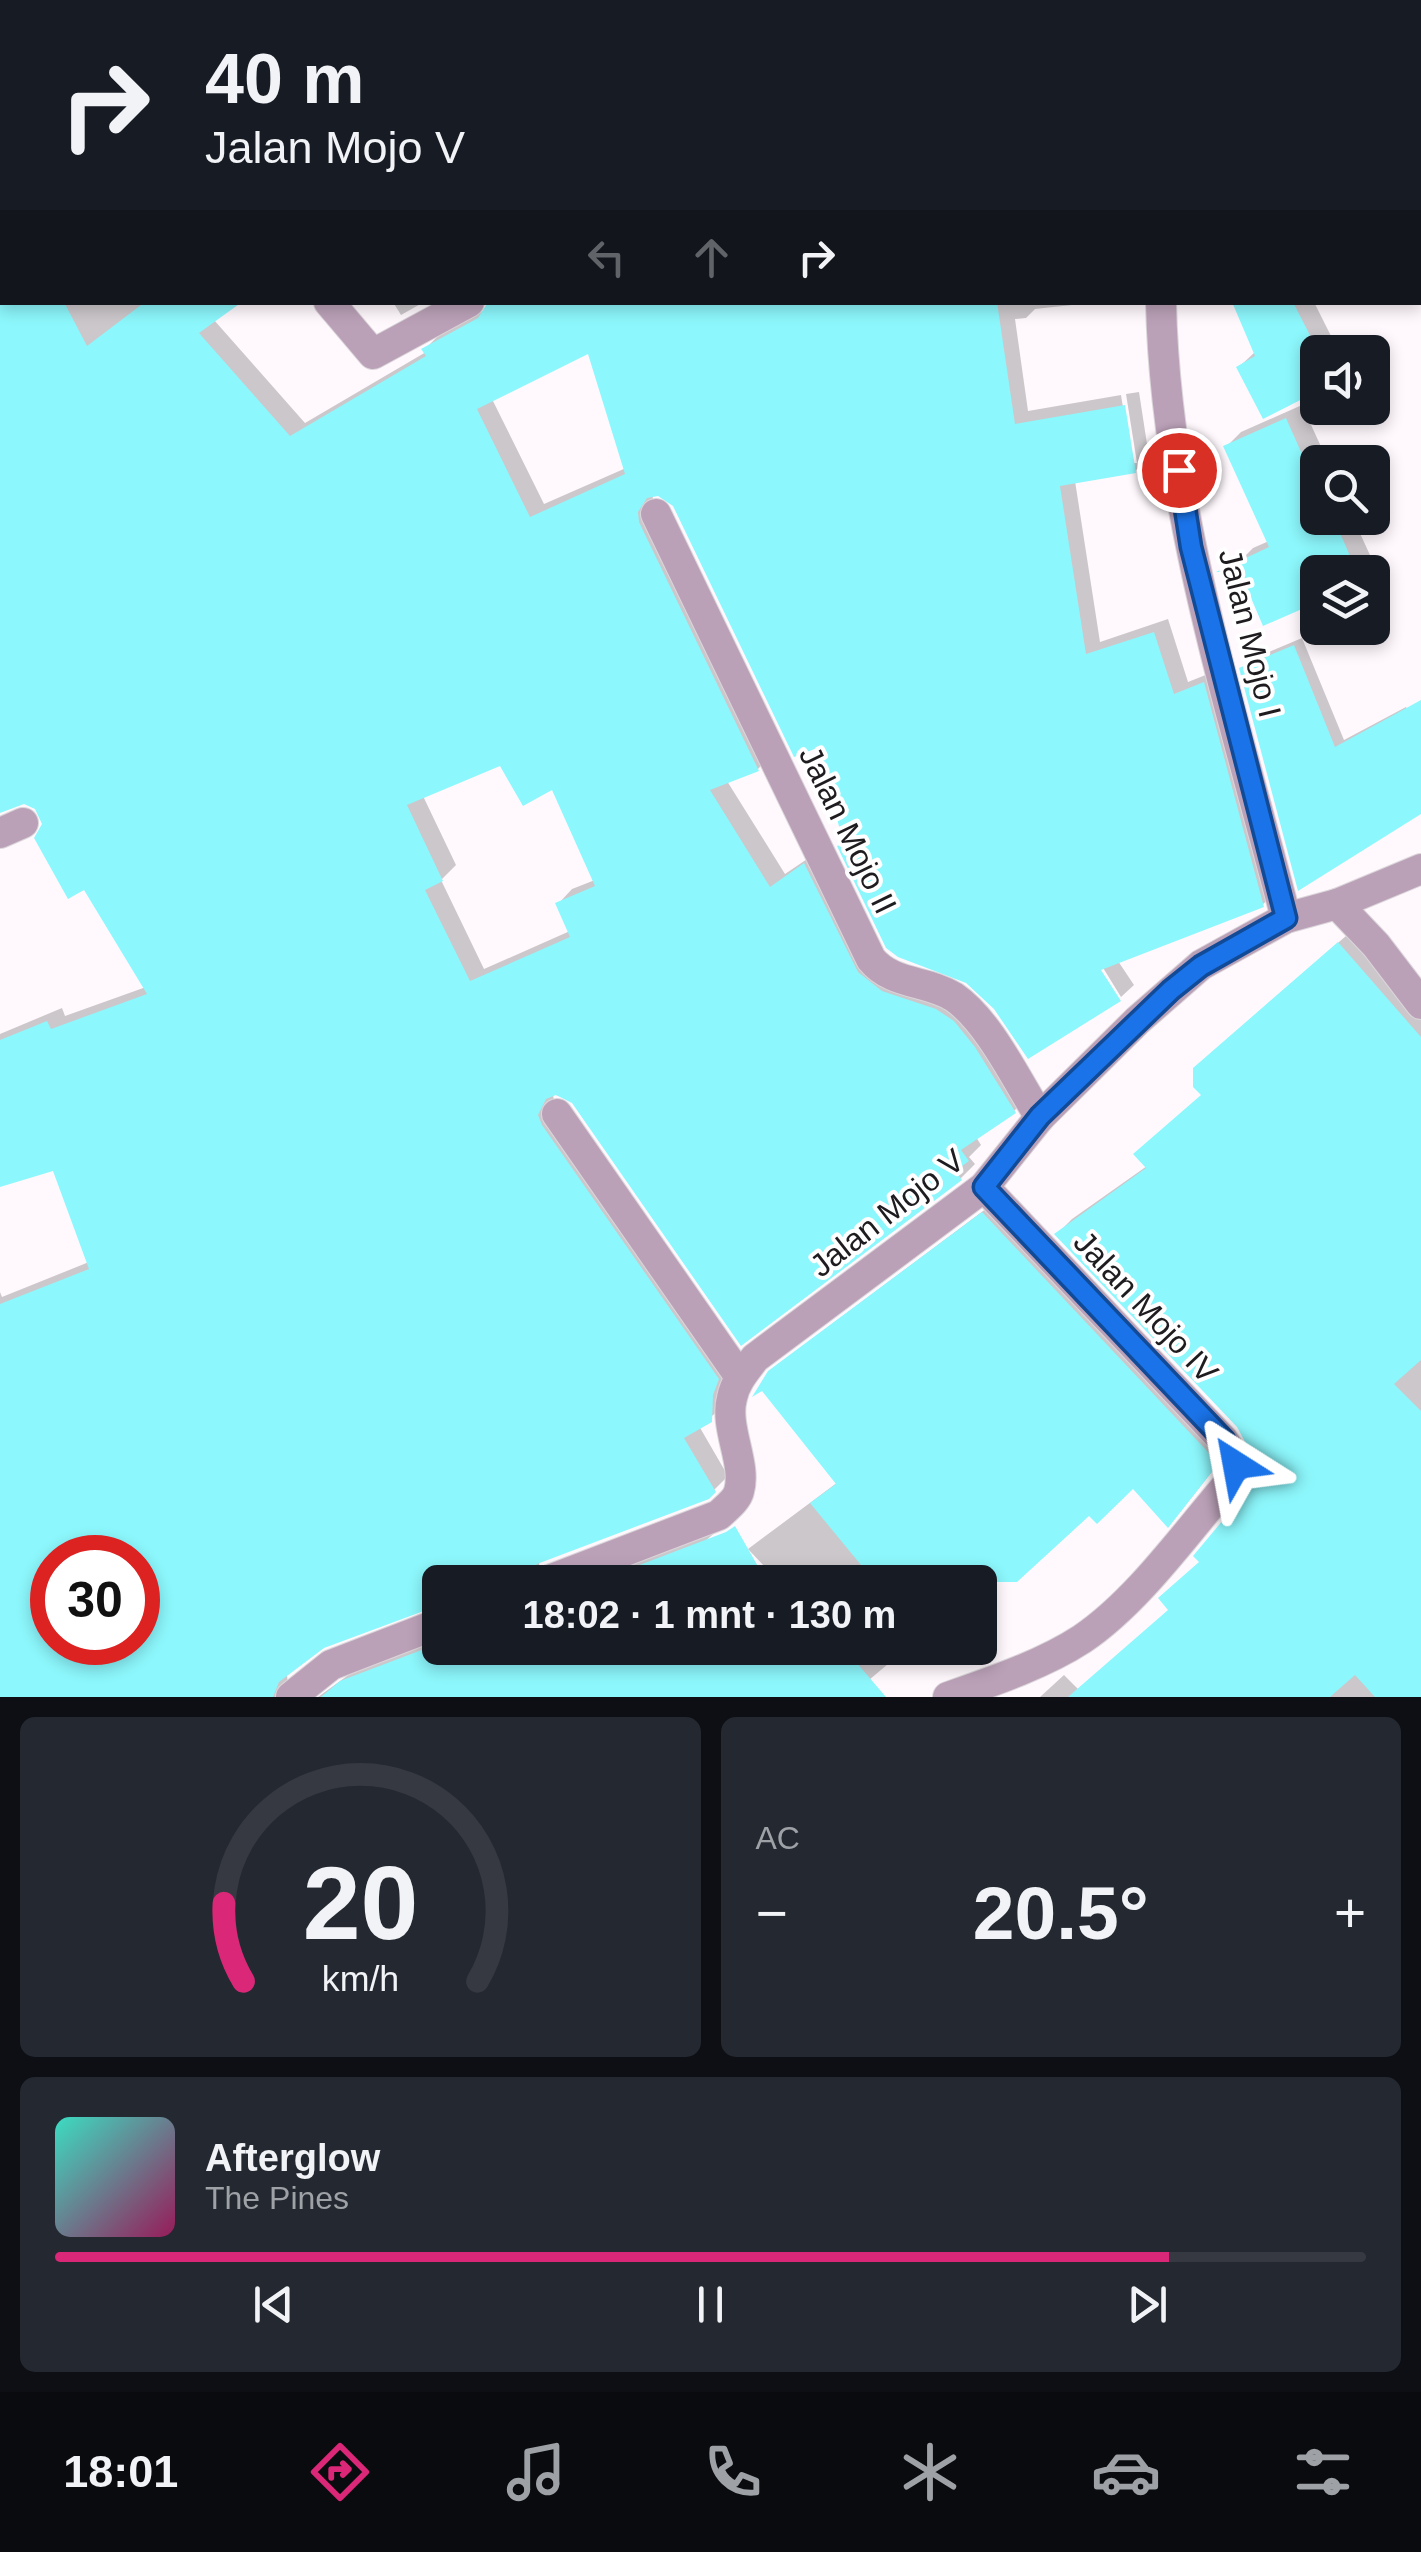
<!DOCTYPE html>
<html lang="id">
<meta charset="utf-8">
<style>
:root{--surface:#171b24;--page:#242831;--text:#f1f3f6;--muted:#9ea1a6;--line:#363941;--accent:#db2777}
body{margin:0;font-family:Helvetica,sans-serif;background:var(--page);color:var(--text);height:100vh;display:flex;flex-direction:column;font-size:38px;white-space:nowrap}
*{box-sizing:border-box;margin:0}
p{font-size:32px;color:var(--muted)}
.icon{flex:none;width:55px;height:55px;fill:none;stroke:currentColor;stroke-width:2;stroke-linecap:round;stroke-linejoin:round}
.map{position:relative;height:1697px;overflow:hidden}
.sheet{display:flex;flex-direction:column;gap:20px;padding:20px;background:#0d0f14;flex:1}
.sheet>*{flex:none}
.guide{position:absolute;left:0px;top:0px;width:1422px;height:305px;box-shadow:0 5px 15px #0003;background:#171b24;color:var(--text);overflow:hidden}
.tools{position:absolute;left:1300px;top:335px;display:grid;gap:20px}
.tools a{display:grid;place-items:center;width:90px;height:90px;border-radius:15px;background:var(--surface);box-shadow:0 5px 15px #0003;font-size:50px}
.speed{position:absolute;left:30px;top:1535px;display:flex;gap:20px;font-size:50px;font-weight:700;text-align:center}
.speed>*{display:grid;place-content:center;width:130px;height:130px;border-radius:50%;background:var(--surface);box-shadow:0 5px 15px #0003;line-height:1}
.speed .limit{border:15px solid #d22;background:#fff;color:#111}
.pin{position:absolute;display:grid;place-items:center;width:85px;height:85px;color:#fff;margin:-42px;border:5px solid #fff;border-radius:50%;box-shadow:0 2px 10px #0007}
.me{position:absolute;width:110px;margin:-55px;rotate:326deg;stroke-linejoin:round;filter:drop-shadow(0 0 8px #0008)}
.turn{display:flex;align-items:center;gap:35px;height:210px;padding:0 40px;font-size:45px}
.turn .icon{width:130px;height:130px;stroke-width:2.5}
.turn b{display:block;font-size:70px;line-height:85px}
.lanes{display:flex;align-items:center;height:95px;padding:0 40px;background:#0003;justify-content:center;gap:50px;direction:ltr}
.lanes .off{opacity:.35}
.big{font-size:75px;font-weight:800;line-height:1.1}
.sheet .widget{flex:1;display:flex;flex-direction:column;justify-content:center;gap:15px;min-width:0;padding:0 35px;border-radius:15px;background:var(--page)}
.sheet .dial{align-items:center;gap:0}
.dial svg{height:260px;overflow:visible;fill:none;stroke:var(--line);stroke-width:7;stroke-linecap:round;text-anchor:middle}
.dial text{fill:var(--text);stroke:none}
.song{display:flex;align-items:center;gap:30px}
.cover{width:120px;height:120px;border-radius:15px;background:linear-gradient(135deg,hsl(170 70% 55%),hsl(330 70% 35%))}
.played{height:10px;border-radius:5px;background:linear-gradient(90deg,var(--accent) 85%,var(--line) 85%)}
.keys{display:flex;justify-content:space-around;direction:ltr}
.heat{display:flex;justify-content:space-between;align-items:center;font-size:55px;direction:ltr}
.sheet .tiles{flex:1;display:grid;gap:20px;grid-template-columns:1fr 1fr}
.widget:last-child{grid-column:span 2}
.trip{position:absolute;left:422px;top:1565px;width:575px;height:100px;border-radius:15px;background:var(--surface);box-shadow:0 5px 15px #0003;font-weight:800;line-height:100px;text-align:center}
.dock{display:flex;height:160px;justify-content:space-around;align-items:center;background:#090b0e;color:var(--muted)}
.dock .icon{width:70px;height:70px}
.dock .on{color:var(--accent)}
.dock b{font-size:45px;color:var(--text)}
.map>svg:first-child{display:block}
.shadow{fill:#0003;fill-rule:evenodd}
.building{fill:#8cf7fc;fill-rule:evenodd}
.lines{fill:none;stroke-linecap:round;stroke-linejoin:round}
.minor-casing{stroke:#dbd6da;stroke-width:32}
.minor{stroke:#bba1b8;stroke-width:30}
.route-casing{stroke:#114b97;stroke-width:25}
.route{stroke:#1a73e8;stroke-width:18}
.labels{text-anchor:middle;stroke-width:8;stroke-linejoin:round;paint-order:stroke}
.street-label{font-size:32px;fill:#1f1c1f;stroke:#fff}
</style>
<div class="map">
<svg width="1421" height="1697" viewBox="0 0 1421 1697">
<rect width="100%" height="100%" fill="#fff9fe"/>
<g class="shadow">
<path d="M0,0L51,2H2V302H238L214,320L305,423L426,352L425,349L439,335L487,309L490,302H1100L1035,309L1026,318L1015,319L1028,411L1121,395L1132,463H1137L1126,394L1139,392L1149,457L1135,471L1075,481L1100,642L1168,619L1188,682L1218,670L1277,891L1262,905L1118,961L1134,985L1121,997L1097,958L996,1008L840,847L846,842L819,745L674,504L667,496L653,494L652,507L772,754L758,769L727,781L785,874L819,851L872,958L951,995L1028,1097L1014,1111L976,1137L981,1145L969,1157L975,1164L961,1178L742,1342L574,1101L553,1094L555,1110L732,1364L726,1405L699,1426L728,1476L707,1497L539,1561L540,1575L550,1582H440V1603L322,1646L287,1675L289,1693L294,1697H0V1292L2,1297L89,1262L55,1168L0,1185V1034L62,1008L65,1016L146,987L35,805L16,803L0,810ZM590,351L626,468L544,504L492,399ZM501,762L553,786L595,880L572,889L558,904L570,931L484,969L441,880L456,865L423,796ZM52,1558H138V1642H52Z"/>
<path d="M66,0H557L559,2H66Z"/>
<path d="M676,0H1107L1108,2H671Z"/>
<path d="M1421,101V175H1420V101Z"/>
<path d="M393,302H424L401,315Z"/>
<path d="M1234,302H1318L1315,304L1339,352H1318L1239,367L1256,351Z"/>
<path d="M1302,405L1328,462H1318V518H1353L1375,566L1369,572H1318L1238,563L1253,548L1269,541L1226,447L1241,432Z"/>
<path d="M1302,638L1344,740L1406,707L1421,734V812L1300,887L1242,668L1250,660Z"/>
<path d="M1354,929L1421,1001V1691L1414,1697H1040L1064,1675L1078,1689L1171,1609L1201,1561L1196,1556L1251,1486L1255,1468L1252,1448L1239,1426L1057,1234L1072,1219L1147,1166L1203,1094L1211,1053Z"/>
<path d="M995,1202L1226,1454L1180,1512L1133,1485L1047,1537L980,1593V1582H779L748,1549L838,1482L784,1360Z"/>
<path d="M721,1527L680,1564L696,1582H577Z"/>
<path d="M440,1636V1648H751L793,1697H318L358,1668Z"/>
<path d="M839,1648H907L869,1680Z"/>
</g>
<g class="building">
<path d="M0,302H64L87,346L145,302H242L199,333L290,436L426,356L421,349L478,318L488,302H997L1015,424L1125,405L1136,473L1060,486L1086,654L1154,632L1174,694L1204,682L1264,907L1101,970L1121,1001L1028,1059L994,1009L966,983L898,957L886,948L837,846L844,844L817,748L794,757L673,506L658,496L647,498L638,512L639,522L759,771L710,790L770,887L804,863L858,972L882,991L936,1009L954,1021L975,1047L1016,1113L961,1150L969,1161L955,1171L962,1180L741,1346L572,1103L556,1095L546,1099L538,1115L542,1125L719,1379L713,1395L712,1422L684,1438L716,1492L709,1499L537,1564L529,1571L526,1582H440V1605L324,1648L279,1682L273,1697H0V1304L89,1269L53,1171L0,1187V1040L47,1021L51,1029L147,994L84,890L68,899L34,838L42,824L35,809L24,804L0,813ZM588,354L625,474L530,517L477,409ZM500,766L523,806L552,790L595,886L555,903L570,937L470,981L425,890L443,881L407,805ZM52,1558H138V1642H52Z"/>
<path d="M1232,302H1293L1318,351V391L1263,419L1236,367L1255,356Z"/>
<path d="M1286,418L1318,490V518L1334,519L1357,572H1318V602L1263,626L1240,572H1216L1269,547L1223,446Z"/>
<path d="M1294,645L1335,747L1421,700V814L1298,891L1239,668Z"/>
<path d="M1338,942L1421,1037V1360L1394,1384L1421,1411V1697H1375L1355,1675L1330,1697H1068L1168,1610L1158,1598L1199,1562L1193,1556L1244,1495L1253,1465L1249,1449L1237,1427L1054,1234L1146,1168L1133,1154L1201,1095L1193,1087V1068Z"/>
<path d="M982,1212L1208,1452L1215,1468L1168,1528L1133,1489L1097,1524L1089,1516L1017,1582H980V1570L962,1582H875L810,1503L836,1484L762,1391L752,1397L768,1371Z"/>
<path d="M735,1526L764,1577L756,1582H595L726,1532Z"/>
<path d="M440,1643V1648H844L886,1697H321L340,1681Z"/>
</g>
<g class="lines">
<g class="minor-casing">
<g id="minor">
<path d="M44,0L46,2"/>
<path d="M1420,97H1421"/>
<path d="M329,302L373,354L469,302"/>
<path d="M1161,302C1165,508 1235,720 1286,918"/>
<path d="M656,514L871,959C892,985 927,980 954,997C989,1021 1017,1081 1040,1117"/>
<path d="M0,833L23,823"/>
<path d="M1337,904L1376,945L1421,1004"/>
<path d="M557,1114L740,1377"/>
<path d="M544,1582L719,1515C726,1508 737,1500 739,1491C747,1464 724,1427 732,1398C735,1382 746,1370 755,1358L984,1187L1040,1117L1138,1020L1201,965L1286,918L1337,904L1421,869"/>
<path d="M291,1697L331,1665L440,1623"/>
<path d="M948,1697C991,1682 1044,1664 1082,1639C1137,1602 1185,1534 1229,1483C1238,1466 1234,1456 1223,1440L984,1187"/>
</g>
</g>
<use href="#minor" class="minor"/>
</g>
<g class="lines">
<g class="route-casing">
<path id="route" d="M1179,470L1191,547L1286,918L1201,966L1171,990L1040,1116L984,1187L1224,1440L1236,1465"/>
</g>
<use href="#route" class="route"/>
</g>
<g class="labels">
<g class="street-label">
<text transform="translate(1250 633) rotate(76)" y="11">Jalan Mojo I</text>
<text transform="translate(848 830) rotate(64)" y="11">Jalan Mojo II</text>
<text transform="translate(887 1213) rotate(-38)" y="11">Jalan Mojo V</text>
<text transform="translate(1146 1307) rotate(47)" y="11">Jalan Mojo IV</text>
</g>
</g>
</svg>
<div class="tools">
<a><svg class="icon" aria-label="sound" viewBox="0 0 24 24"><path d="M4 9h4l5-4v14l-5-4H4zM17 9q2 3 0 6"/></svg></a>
<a><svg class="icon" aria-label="search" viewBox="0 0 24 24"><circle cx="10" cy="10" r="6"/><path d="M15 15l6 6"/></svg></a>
<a><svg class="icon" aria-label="layers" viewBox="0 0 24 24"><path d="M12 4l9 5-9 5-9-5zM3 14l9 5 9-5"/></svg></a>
</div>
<div class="speed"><div class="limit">30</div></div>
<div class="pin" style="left:1179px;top:470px;background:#d93025"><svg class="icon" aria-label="arrive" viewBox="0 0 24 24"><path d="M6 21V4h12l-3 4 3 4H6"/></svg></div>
<svg class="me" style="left:1236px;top:1465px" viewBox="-20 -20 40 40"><path d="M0-17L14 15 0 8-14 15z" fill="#1a73e8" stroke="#fff" stroke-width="4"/></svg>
<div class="trip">18:02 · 1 mnt · 130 m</div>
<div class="guide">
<div class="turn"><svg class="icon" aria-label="right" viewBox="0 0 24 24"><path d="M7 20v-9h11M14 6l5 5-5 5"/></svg><div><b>40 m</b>Jalan Mojo V</div></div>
<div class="lanes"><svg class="icon off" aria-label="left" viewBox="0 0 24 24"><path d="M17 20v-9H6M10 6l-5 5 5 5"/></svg><svg class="icon off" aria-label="ahead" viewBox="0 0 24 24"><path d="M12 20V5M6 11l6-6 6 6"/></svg><svg class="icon" aria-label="right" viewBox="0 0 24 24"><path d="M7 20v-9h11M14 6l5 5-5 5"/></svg></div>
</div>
</div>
<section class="sheet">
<div class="tiles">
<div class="widget dial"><svg viewBox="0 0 100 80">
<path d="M14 69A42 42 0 1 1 86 69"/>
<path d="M14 69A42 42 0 0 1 8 45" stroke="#db2777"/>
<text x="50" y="56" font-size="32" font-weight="700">20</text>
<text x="50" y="72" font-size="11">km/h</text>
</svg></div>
<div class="widget"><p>AC</p>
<div class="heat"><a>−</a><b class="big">20.5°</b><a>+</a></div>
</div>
<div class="widget">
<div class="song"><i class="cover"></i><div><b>Afterglow</b><p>The Pines</p></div></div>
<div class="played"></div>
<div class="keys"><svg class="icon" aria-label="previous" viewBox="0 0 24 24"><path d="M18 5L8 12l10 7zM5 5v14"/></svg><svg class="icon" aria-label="pause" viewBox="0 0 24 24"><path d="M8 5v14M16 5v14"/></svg><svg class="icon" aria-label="next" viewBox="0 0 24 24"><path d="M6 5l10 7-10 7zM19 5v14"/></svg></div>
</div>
</div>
</section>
<nav class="dock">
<b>18:01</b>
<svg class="icon on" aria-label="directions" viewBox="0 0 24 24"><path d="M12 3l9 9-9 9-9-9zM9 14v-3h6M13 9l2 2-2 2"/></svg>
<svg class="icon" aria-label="music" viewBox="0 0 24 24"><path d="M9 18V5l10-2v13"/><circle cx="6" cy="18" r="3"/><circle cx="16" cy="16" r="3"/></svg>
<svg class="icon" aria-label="phone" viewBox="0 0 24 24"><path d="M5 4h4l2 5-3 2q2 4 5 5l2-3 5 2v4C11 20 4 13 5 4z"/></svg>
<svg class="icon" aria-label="climate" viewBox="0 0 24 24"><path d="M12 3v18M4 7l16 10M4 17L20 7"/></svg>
<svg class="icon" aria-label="car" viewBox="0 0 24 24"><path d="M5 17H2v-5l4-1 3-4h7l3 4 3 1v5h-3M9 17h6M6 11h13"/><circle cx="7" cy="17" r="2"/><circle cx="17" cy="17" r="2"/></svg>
<svg class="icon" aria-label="filters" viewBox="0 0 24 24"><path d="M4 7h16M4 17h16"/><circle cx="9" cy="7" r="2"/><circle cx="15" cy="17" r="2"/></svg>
</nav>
